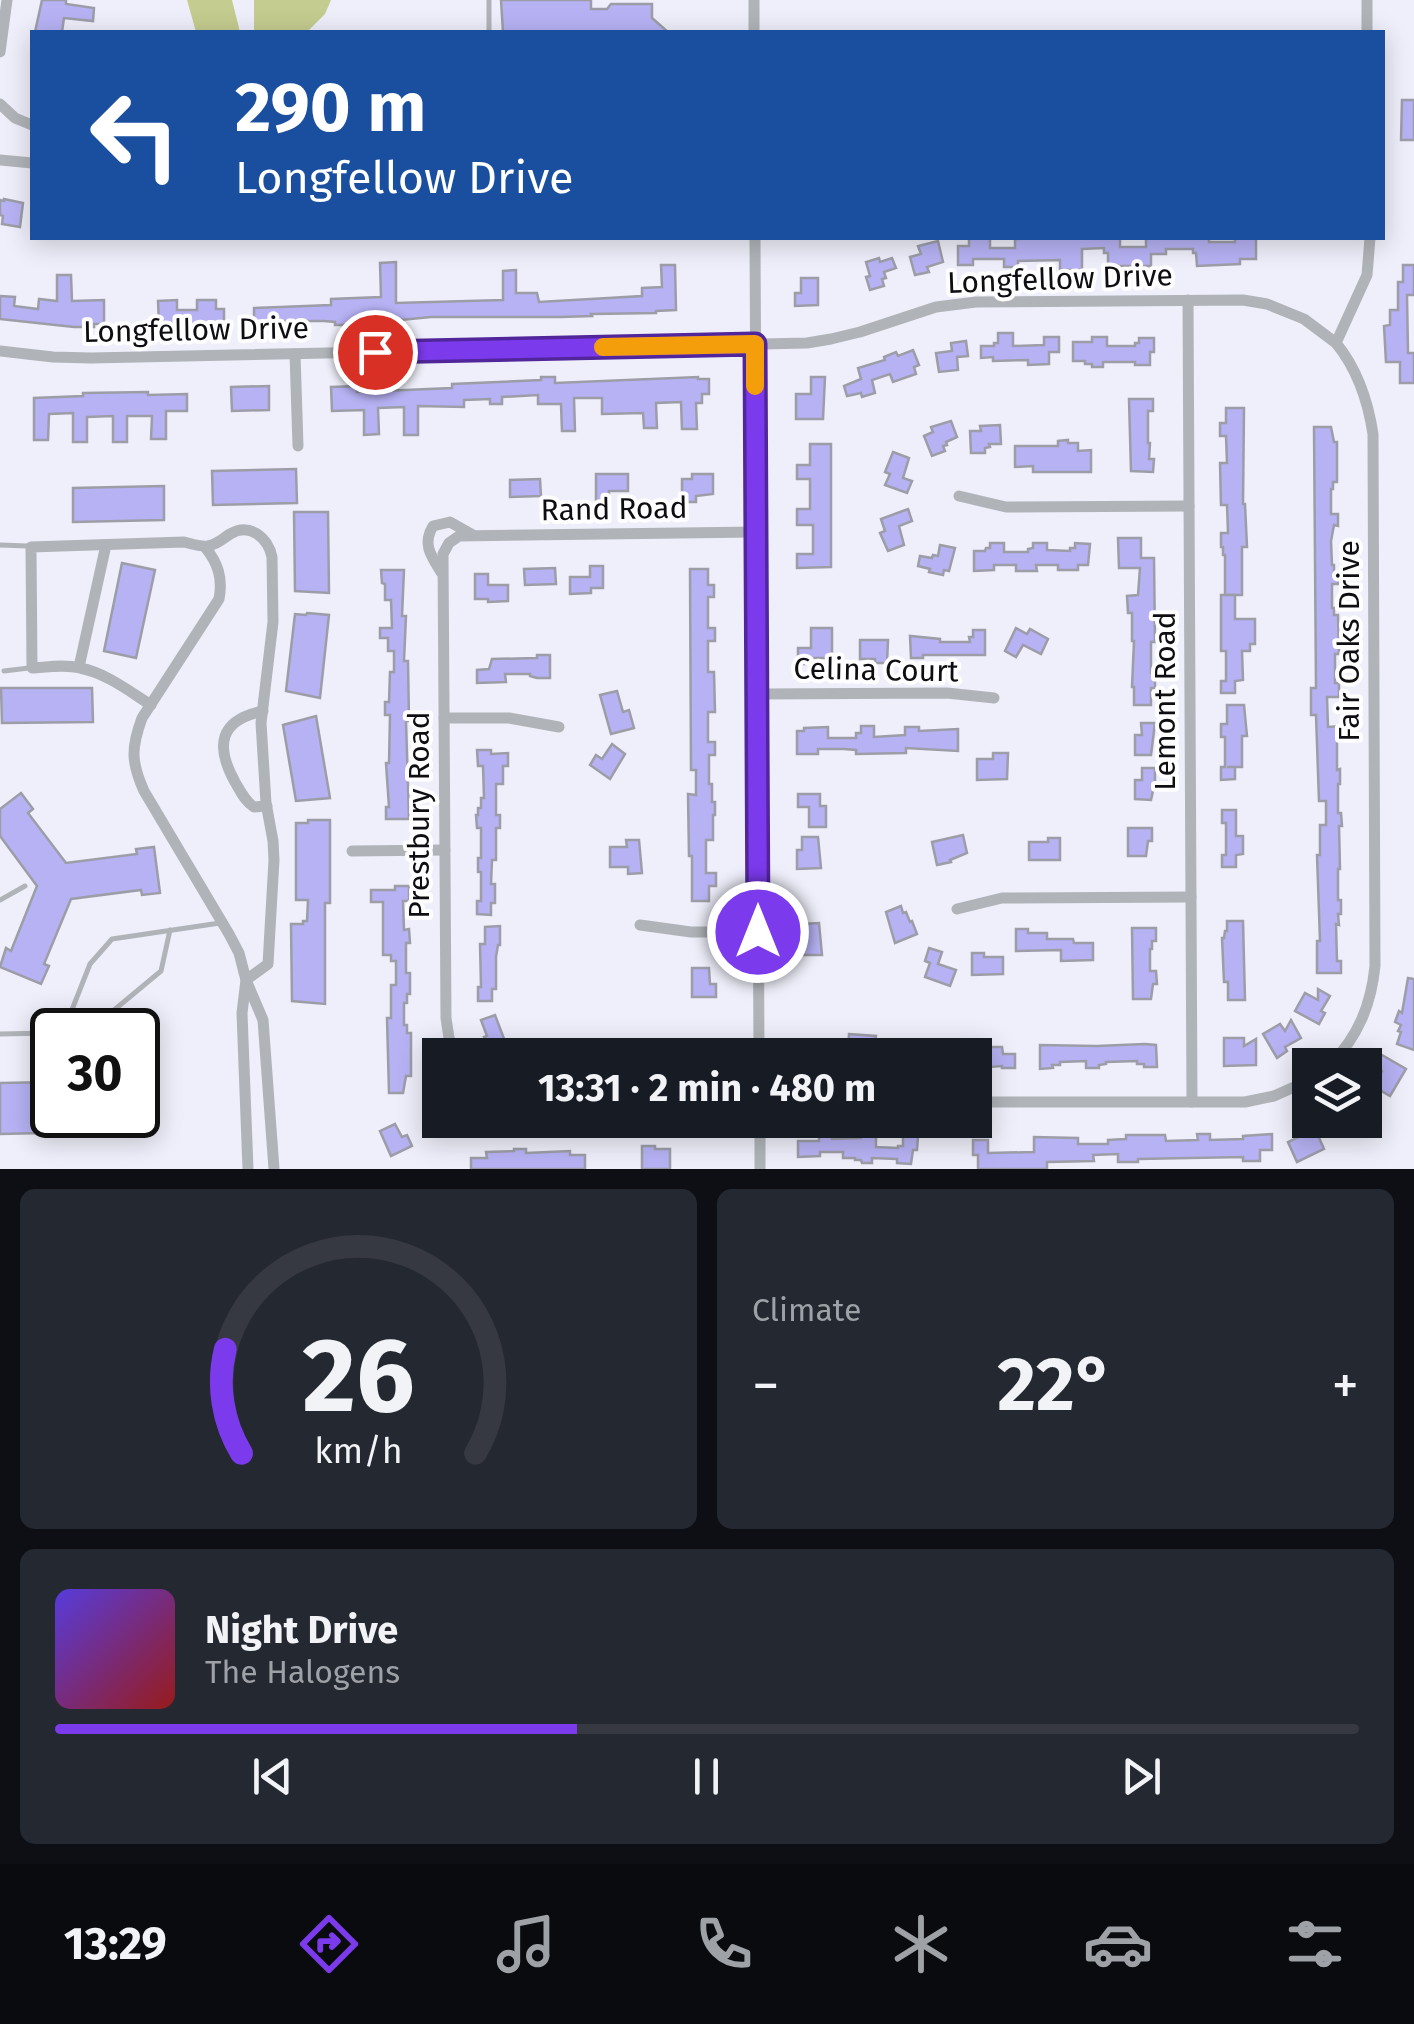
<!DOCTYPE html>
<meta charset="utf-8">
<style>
:root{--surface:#171b24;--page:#242831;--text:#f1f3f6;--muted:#9ea1a6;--line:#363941;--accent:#7c3aed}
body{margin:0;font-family:"Fira Sans",sans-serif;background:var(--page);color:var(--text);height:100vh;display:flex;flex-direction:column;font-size:38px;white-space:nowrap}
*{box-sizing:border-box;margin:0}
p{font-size:32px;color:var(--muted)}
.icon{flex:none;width:55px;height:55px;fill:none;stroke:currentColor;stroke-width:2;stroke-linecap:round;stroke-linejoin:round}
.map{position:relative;height:1169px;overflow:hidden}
.sheet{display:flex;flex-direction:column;gap:20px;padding:20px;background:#0d0f14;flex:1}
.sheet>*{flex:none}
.banner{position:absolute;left:30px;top:30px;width:1355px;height:210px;border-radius:0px;box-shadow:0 5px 25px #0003;background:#1a4fa0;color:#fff;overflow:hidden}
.tools{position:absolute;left:1292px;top:1048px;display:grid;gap:20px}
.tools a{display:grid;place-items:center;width:90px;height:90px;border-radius:0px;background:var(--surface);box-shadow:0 5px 25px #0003;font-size:50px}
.speed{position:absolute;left:30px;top:1008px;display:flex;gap:20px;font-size:50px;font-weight:700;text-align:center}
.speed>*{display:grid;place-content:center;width:130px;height:130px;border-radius:50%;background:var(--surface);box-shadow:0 5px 25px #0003;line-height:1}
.speed .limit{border:5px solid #111;border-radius:15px;background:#fff;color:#111}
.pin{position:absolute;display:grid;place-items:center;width:85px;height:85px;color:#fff;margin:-42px;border:5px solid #fff;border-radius:50%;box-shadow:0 2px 10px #0007}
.me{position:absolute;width:110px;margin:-55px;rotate:0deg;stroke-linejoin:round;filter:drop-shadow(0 0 8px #0008)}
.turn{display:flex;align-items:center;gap:35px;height:210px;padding:0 40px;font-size:45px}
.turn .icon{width:130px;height:130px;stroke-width:2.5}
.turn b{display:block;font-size:70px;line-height:85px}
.big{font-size:75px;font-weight:700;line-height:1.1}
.sheet .card{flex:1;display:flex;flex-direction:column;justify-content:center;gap:15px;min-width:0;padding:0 35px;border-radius:15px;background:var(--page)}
.sheet .dial{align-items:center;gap:0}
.dial svg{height:260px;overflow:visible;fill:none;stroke:var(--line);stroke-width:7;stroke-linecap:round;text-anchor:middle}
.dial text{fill:var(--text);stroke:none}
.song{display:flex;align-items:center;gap:30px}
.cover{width:120px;height:120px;border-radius:15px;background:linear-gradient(135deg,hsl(250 70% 55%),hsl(0 70% 35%))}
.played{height:10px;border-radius:5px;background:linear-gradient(90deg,var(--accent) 40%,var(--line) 40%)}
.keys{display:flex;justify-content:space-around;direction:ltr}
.heat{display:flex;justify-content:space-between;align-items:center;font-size:55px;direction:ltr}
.sheet .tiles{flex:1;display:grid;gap:20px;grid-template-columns:1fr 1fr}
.card:last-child{grid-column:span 2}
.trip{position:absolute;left:422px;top:1038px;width:570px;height:100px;border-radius:0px;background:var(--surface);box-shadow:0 5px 25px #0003;font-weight:700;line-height:100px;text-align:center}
.dock{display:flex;height:160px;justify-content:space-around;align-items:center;background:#090b0e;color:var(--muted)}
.dock .icon{width:70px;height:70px}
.dock .active{color:var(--accent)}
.dock b{font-size:45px;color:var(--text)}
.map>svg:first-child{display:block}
.green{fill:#c4cc8f}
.building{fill:#b7b2f4;stroke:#9d9da8;stroke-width:2.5}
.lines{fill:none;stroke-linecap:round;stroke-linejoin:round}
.service{stroke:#b0b4b8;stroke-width:5}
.minor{stroke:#b0b4b8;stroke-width:11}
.route-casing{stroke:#51269a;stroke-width:25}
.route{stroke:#7c3aed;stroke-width:18}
.slow{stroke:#f59e0b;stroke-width:18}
.labels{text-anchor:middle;stroke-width:8;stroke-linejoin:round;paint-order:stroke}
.street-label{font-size:30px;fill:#0e0e12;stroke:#fefefe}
</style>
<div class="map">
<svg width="1414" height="1169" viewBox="0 0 1414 1169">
<rect width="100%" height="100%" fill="#efeffb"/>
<g class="green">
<path d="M187,0H232L240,32H196Z"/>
<path d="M254,0H331L325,14L307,32H254Z"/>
</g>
<g class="building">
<path d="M42,0H66V4L94,8L93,21L64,18L62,32H35Z"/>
<path d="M501,0H591V9H607L611,4H652V18L668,32H503Z"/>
<path d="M1402,100H1414V140H1401Z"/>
<path d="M4,199L23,203L20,227L2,224L3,216L0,215V200L4,201Z"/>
<path d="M969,238H990V248H1015V239L1047,238H1120V247H1146V238H1209V242H1235V238H1256V259H1240V264L1197,266L1196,253H1193V249H1166V254H1151V266H1108V253H1104V248L1082,249V270H1060V260L1018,261V267H1004V259H973V265H958V246H969Z"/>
<path d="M938,241L943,262L927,267L929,272L915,275L910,257L921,254L918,246Z"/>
<path d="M879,258L880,262L892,258L896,268L884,272L886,278L882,279L884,286L870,290L866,277L870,276L866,262Z"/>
<path d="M396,262V303L503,300V271L516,270V293H537L539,302L642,296V288L662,287L661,265H675L676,310L656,311V313L591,314L592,316L561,317H431L349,325H335V322L324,321H285V323L254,324V308L331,305V299L381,297L380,263Z"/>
<path d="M1403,265H1414V295H1407L1408,353H1414V383H1400V362H1386L1384,326L1390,325V310H1398V282H1403Z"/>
<path d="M57,275H71L72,301L104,300V324H94V327H74L0,319V296L15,297L14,306L38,309L39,299L57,301Z"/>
<path d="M801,278H818V305L795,306V293H801Z"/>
<path d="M177,300V310H197V300H216V309H224V325H159L158,301Z"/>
<path d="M998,333H1013V346L1044,345V337H1059V352H1049V364L1028,365V360L993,361V357L981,358V346H994V343H998Z"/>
<path d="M1092,337H1107V346H1135V343H1139V338H1154V352H1150V365H1135V362H1103V367H1092V364H1085V361H1073V342H1092Z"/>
<path d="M966,341L968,356L957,357L958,370L939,372L936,353L952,351L951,343Z"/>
<path d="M913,350L919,365L914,367L916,374L893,382L890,374L872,380L875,393L862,397L861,393L847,396L844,386L861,379L858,368L885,360L884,357L896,352L898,356Z"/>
<path d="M541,377H555V383L698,377V379H709V394H702V403H696L697,429H682L681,402L656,403L657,428H644L643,413L602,414V398H574L575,431H562L561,404H538V395L502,397V404H490V399L464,400V407L418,406V435H404V407L378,408L379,434L364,435V410L332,411L331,387L357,386V392L405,390L452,388V384L541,380Z"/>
<path d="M811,377H825L823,419H796V394H811Z"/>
<path d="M269,386V410L232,411L231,387Z"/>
<path d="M148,392V395L187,394V411H166V439H151L152,416H127V442H113V416L87,417V442H73V413L49,414L48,440H34V398L83,396V393Z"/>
<path d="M1129,399H1153V411H1148V443H1150L1149,459H1154L1153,472L1131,471Z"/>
<path d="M1226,408H1244L1243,504H1245L1247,547H1242V595H1225V555H1223V547H1221V533H1228L1227,505H1221L1220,463H1227L1226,436H1220V423H1226Z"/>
<path d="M951,421L957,437L946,442L947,445L943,446L945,451L932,456L924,436L933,432L931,427Z"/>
<path d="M1000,425L1001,444H989L990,447L985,448V453H971L970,431H981L980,426Z"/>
<path d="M1314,427H1331L1334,442H1337V482H1333V489H1331V514H1338V526L1334,525L1331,541L1332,565H1334V572H1338V584H1332V608H1334V615H1338L1339,654H1335V683H1339V697H1327L1328,727L1340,726V741L1337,740V770L1340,769V784H1338V813H1341L1342,826H1339L1340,869H1338V900H1341V914H1338L1339,925L1336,924L1337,961H1341V973H1317V941H1320L1317,855H1320V825H1326V801H1319L1316,715H1311V688H1316Z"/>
<path d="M1068,440V443H1078V451L1091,450V472H1033V466L1015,467V446H1058V441Z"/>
<path d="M810,444H831V567L797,568V554H813V525H797V509H810V479H797V465H810Z"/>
<path d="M893,452L909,458L903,478L912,481L907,493L885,485L890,474L885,472Z"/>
<path d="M296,469L297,503L213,505L212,471Z"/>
<path d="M596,474H628V491H609V502H596Z"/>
<path d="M692,474H713V494L696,496V502H682V479H692Z"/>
<path d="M540,479L541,496L510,497V480Z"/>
<path d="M164,486V520L73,522V488Z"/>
<path d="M908,509L912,521L899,526L904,545L888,551L880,533L885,531L881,519Z"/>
<path d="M294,512H328L329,593L295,591Z"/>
<path d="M1118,538H1141V558H1154L1155,642H1151V673H1155V688H1151V705H1134V687H1132L1134,641H1132V613H1128L1127,596L1138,595L1140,568H1119Z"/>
<path d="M990,543H1004V552H1028V549L1033,548V543H1047V550L1070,551V548H1075V543L1090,544L1088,565H1078V570H1058V565H1036L1037,571H1016V565H994V570L974,571V551H985L986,548H990Z"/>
<path d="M940,545L955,548L949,571L944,570L943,575L929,572L930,569L918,566L920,556L932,558L933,555L938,556Z"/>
<path d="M122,563L155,570L136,658L104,651Z"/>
<path d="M590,566H603V588H591V593L570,594V577H590Z"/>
<path d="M555,568L556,584L525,585L524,569Z"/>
<path d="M690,569H708V585H714V597H708V628H715V641H708V672H714L715,712H708V742H715V755H709V784H712V802H715V815H713V840H706V873H716V886H709V901H692V856H689L688,794L696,795V770H691Z"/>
<path d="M381,570H404L402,616H406L404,661H408L409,721H406L409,819H386V807H389L386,763H389L390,715H385V702H389L390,672H394V651H388V638H380V628H392L391,600H385V584L382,583Z"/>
<path d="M475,574H488V585H508V601L488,602V599H475Z"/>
<path d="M1221,595H1235V619H1255V644H1250V651H1242L1243,680L1235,681V693H1221V681H1226V651H1221Z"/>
<path d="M307,613L329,615L320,698L286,691L295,614L306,615Z"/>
<path d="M811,628H832V658H812V664H798V648H811Z"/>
<path d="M1016,628L1027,634L1030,629L1048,639L1041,654L1023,645L1016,657L1005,651Z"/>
<path d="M973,630H985V655H923V658H911L910,636L940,639V642H970L969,637H973Z"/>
<path d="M860,640H888L887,663H875V659H860Z"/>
<path d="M537,655H550V678H537L530,676V674H505L506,682L477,683V670L489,669L492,659L537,658Z"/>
<path d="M1,688H92L93,722L2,723Z"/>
<path d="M617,691L623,712L629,710L634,728L611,734L600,695Z"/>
<path d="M1227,705H1244L1247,736H1242V767H1227H1235V779L1221,780V767H1225V737H1221V724H1227Z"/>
<path d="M316,716L330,798L296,801L283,725Z"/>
<path d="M1141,723H1155L1151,755H1135V735H1142Z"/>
<path d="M861,726H874V737L905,735V727H919V731L958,729V751L906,748V753L856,754V750L844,749H818V754H797V731H804V728L828,727V738H856V733H861Z"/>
<path d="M612,744L625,754L610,779L590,765L596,755L602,759Z"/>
<path d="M477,750H491V754L508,753V766H503V784H496V815H500V828H496V860H492L491,884H495V903H491V915L477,914V901H481V872H478V858H481V828H477L476,815H478V808H481V798H484L483,766H478Z"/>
<path d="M993,753H1008L1007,779L977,780V759H993Z"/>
<path d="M1142,768H1155V782L1151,800L1135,799V780H1142Z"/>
<path d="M21,793L33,809L28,813L66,863L137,854L136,849L154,847L160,893L142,895L141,890L71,899L44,964L49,966L41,984L0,967L6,948L11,951L37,886L0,836V809Z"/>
<path d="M798,794H820V806H826V827H809V807H798Z"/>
<path d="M1222,810H1236V836H1243V854L1236,855V867H1222V855H1226V823H1222Z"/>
<path d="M308,820H330V903H325V1004L292,1001L291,924H303V921H307L308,900H296V823H308Z"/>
<path d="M1128,828H1152V841H1148L1146,856H1128Z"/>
<path d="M963,835L967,853L950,860L951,862L937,865L932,842Z"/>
<path d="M802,837H818L821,868L797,869V850H802Z"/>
<path d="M1048,838H1060V860H1029V842H1048Z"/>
<path d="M626,840H639L642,873L628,874V867H610V847H627Z"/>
<path d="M395,886H409V901H403L404,930L409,929L410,943H406V973H410V994H407V1003H404V1025H407V1033H411V1076H406L403,1093H389L387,1018H391V985H396V961H391V955H383V902H371V890H395Z"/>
<path d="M901,906L903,913L906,912L910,922L912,921L917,934L895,943L886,912Z"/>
<path d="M1227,921H1243L1245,1000H1228V982H1224L1222,938H1224L1225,931H1227Z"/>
<path d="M819,923L822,955H798V936H803V924Z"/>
<path d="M500,926V945H498L496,957V989H492V1001H478V987H481L480,944H485V927Z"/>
<path d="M1132,928H1156V941H1152V949H1150V971H1156L1157,984H1153L1151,999H1133Z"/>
<path d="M1016,929H1028V933H1047V939H1073L1074,943H1093V960L1061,961V950L1016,951Z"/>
<path d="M929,948L942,952L938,964L956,970L950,986L925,977L930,963L925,961Z"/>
<path d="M972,953H984V957H1003V974L972,975Z"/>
<path d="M692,968H709L710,984H716V997H692Z"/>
<path d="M1408,978L1414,979V1050L1397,1044L1401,1032L1398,1031L1401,1025L1395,1022L1399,1011L1402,1013Z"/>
<path d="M1318,989L1330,996L1321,1011L1325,1013L1319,1024L1295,1011L1305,993L1318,1000Z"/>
<path d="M495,1015L506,1044L489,1050L484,1037L487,1036L481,1020Z"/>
<path d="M1291,1020L1301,1038L1285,1047L1287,1051L1277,1058L1263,1034L1280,1024L1285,1031Z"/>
<path d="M849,1034L876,1036L875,1044L908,1047V1055H865V1052L848,1051Z"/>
<path d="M1224,1038H1244V1046L1256,1039V1065L1224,1066Z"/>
<path d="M1145,1044L1156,1045L1157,1067H1144V1064H1137V1061L1106,1062V1064L1099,1065V1068H1086V1061L1060,1062V1065H1052L1053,1068L1040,1069V1045L1097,1046Z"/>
<path d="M984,1047H1002L1003,1054H1015V1068H1002V1066L990,1067V1064H984Z"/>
<path d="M1382,1055L1406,1069L1390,1096L1373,1086L1382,1071L1375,1066Z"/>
<path d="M52,1082V1115H122V1125L93,1126V1133L73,1134V1127H43V1133L0,1134V1083Z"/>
<path d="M1300,1120H1316L1320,1128L1316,1131L1324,1149L1297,1162L1288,1142L1307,1133Z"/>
<path d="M395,1124L402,1137L407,1135L412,1146L391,1156L380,1131Z"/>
<path d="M832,1129V1139L861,1138V1133H876V1147L898,1148V1146H903V1136L918,1137L917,1150H913L911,1164L897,1163V1159L872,1158V1163H862L861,1160H855V1158H843V1152H820V1156L798,1157V1141H819V1130Z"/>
<path d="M1197,1134H1210V1140L1243,1139V1136L1272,1134V1150H1260V1161H1243V1157L1138,1159V1162H1118V1154L1093,1155L1094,1161L1047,1162V1169H978V1155H973V1140H988V1153L1034,1152V1137L1078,1138V1144H1108V1140L1126,1139V1135H1165L1166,1141L1198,1140Z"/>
<path d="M642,1146H655V1149H670V1169H642Z"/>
<path d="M514,1149H526V1153L570,1151V1155H585V1169H471V1158H487L486,1152L514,1151Z"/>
</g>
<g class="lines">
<g class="service">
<path d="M489,0V32"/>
<path d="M0,545L28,546"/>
<path d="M4,671L29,668"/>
<path d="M0,900L25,886"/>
<path d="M64,1030L90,964L112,939L220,923"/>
<path d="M90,1030L161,971L170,930"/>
<path d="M0,1034L52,1033"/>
<path d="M138,1036L149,1039"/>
</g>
<g class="minor">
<path d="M754,0V32"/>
<path d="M1367,0V32"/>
<path d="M0,52L7,0"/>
<path d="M0,104L15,118L32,125"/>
<path d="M0,160L32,163"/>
<path d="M755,238L759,1055"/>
<path d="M1188,300L1192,1102"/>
<path d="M0,351L53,357L91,358L807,343L831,339L860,332L936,307L976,302L1243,300L1267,304L1304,319L1336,343"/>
<path d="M295,354L298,446"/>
<path d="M959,496L1006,507L1189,506"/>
<path d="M205,547C218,563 223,578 219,599L142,718C131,748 131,762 144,791L229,934L239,953L246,980L263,1020L274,1169"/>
<path d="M441,572C431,556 422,544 433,526L450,522L473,535"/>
<path d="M79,667L106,545"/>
<path d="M757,694L947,693L994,698"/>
<path d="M151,705C129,691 106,673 80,668C65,664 48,667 32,668L31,547L184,542C192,544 200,547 208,546C218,544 222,539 230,534C250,522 268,538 272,557L273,622L261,723L266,803L273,841L274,860L268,964L246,980L242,1013L248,1169"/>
<path d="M263,711C219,720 215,746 235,782C241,792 245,801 254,807L267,806"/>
<path d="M444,718H509L559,727"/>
<path d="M352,851L445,850"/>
<path d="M957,909L1002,898L1191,897"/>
<path d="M640,925L691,932H759"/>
<path d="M457,1055L449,1038L446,1018L443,554L449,543L459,536L756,532"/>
<path d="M1330,1065C1358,1037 1371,1005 1375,966L1373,434C1368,401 1358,370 1336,343L1367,275L1370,238"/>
<path d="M440,1094L437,1102L440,1112"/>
<path d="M975,1102H1245L1274,1096L1310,1080"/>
<path d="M449,1120H463"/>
<path d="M760,1120V1169"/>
</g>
</g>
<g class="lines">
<g class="route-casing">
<path id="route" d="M375,352L755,344L758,932"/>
</g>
<use href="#route" class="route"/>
<path class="slow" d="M603,347L755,344V386"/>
</g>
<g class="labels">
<g class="street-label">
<text transform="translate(1060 279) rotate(-2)" y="10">Longfellow Drive</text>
<text transform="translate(196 330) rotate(-1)" y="10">Longfellow Drive</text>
<text transform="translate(614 509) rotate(-1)" y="10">Rand Road</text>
<text transform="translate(1349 641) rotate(-90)" y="10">Fair Oaks Drive</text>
<text transform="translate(876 670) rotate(1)" y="10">Celina Court</text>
<text transform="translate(1165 701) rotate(-90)" y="10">Lemont Road</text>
<text transform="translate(419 815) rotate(-90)" y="10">Prestbury Road</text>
</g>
</g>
</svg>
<div class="tools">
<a><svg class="icon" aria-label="layers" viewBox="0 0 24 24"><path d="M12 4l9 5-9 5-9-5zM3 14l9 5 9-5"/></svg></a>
</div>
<div class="speed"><div class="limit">30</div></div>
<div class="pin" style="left:375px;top:352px;background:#d93025"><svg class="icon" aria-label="arrive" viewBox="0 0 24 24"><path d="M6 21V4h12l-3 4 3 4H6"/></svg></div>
<svg class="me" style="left:758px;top:932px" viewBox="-20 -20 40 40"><circle r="17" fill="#7c3aed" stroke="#fff" stroke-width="3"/><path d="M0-11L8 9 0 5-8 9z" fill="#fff"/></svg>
<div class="trip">13:31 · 2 min · 480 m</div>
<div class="banner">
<div class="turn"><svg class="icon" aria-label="left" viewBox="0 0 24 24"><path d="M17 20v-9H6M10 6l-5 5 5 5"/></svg><div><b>290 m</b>Longfellow Drive</div></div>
</div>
</div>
<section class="sheet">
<div class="tiles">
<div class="card dial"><svg viewBox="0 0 100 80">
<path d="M14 69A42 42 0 1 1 86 69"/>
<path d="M14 69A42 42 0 0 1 9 37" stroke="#7c3aed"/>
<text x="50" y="56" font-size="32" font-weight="700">26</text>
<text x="50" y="72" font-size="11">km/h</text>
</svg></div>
<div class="card"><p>Climate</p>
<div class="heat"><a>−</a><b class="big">22°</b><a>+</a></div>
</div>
<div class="card">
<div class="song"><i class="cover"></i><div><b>Night Drive</b><p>The Halogens</p></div></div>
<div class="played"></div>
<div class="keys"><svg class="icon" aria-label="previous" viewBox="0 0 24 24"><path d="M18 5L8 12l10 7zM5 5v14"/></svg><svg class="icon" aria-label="pause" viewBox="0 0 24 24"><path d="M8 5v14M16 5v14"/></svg><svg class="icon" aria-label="next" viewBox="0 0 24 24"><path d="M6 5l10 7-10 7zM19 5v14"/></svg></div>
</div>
</div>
</section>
<nav class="dock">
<b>13:29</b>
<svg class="icon active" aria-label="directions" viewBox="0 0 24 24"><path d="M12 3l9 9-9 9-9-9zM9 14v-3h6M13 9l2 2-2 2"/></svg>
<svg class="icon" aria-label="music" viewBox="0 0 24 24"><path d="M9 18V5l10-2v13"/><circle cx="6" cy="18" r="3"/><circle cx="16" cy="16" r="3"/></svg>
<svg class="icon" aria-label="phone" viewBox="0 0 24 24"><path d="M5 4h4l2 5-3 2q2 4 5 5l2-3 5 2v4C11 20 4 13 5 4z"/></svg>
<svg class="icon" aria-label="climate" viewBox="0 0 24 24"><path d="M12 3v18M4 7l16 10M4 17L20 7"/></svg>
<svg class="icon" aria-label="car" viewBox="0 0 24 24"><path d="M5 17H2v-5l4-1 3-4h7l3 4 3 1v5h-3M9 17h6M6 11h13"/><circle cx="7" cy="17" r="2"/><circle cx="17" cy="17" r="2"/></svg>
<svg class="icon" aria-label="filters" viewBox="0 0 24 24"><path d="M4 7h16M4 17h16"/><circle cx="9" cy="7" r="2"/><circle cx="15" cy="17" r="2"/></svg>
</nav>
